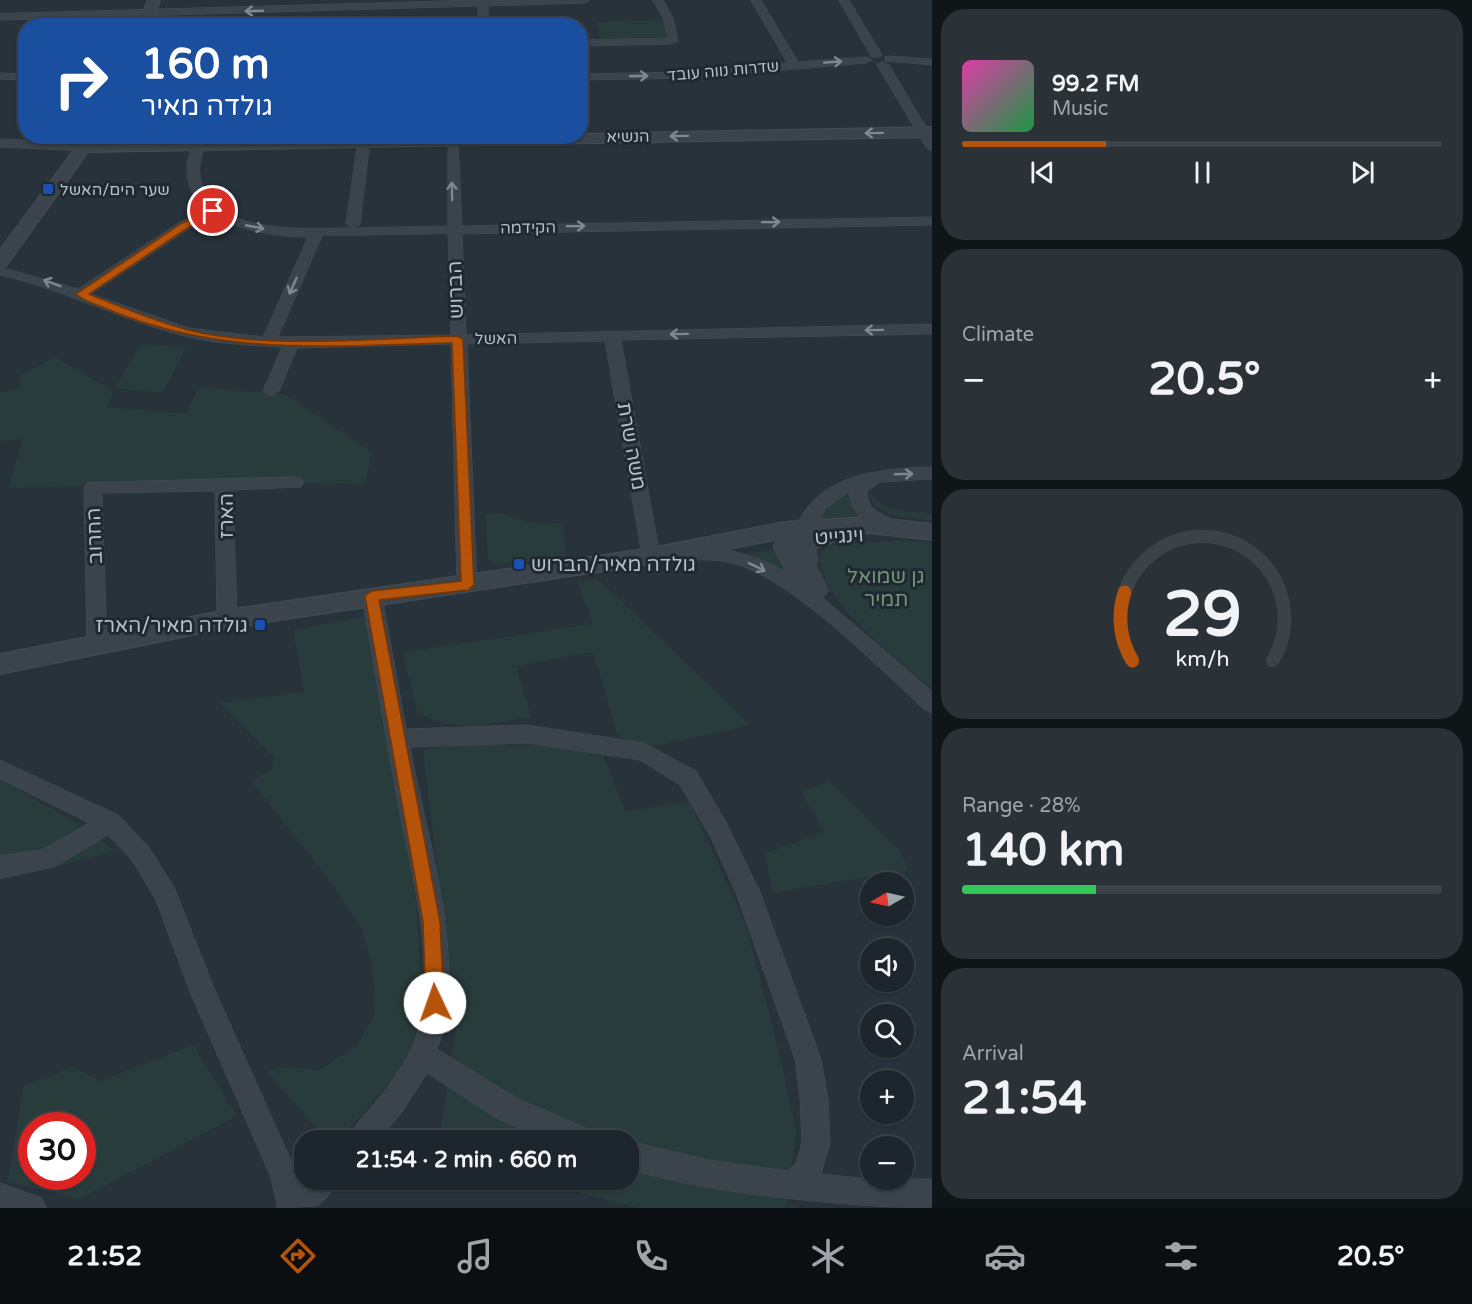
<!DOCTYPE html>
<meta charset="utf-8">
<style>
:root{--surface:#1d262c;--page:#2a3238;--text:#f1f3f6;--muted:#a0a5a9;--line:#3b4348;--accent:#b45309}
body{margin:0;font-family:"Varela Round","Noto Sans Hebrew",sans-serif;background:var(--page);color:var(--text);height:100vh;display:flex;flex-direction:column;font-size:22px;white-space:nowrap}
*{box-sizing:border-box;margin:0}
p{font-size:20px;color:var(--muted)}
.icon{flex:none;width:33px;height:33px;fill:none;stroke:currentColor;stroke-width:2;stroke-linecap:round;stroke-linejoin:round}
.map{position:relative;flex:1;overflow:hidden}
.panel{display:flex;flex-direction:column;gap:9px;padding:9px;background:#101518;width:540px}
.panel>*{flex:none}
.banner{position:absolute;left:18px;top:18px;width:570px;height:126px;border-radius:24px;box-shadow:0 2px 4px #0004,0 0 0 2px var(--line);background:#1a4fa0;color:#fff;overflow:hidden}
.needle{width:39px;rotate:261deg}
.controls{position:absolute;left:860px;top:872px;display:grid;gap:12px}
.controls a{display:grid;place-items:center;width:54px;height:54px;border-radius:50%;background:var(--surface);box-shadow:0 2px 4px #0004,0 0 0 2px var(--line);font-size:30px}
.speed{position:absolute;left:18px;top:1112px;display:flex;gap:12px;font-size:30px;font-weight:700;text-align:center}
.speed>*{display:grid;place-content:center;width:78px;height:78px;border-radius:50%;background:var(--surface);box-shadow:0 2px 4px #0004,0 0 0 2px var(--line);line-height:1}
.speed .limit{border:9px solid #d22;background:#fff;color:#111}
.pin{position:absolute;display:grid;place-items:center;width:51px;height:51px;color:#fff;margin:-26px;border:3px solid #fff;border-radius:50%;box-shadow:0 2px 6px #0007}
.me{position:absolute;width:66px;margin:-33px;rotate:357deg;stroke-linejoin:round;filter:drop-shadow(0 0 4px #0008)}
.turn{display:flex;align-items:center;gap:21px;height:126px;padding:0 24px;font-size:27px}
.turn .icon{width:78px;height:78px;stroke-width:2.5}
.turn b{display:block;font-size:42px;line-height:51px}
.big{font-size:45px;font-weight:800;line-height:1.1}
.panel .tile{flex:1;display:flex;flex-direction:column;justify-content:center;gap:9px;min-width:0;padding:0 21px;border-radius:24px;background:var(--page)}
.panel .dial{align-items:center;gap:0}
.dial svg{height:156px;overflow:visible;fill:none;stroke:var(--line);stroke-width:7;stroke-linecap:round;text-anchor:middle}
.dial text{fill:var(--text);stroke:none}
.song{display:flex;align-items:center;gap:18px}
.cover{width:72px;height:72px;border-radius:9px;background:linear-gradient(135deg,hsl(320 70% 55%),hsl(140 70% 35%))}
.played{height:6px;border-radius:3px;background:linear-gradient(90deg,var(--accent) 30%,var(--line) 30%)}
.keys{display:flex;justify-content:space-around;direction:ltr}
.heat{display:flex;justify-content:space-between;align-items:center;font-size:33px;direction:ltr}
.charge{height:9px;border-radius:4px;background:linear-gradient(90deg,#34c759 28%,var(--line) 0)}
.trip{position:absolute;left:294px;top:1130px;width:345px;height:60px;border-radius:24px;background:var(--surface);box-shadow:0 2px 4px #0004,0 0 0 2px var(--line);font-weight:800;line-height:60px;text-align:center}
.tabs{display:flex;height:96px;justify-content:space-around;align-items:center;background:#0c0f12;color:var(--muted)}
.tabs .icon{width:42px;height:42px}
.tabs .active{color:var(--accent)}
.tabs b{font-size:27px;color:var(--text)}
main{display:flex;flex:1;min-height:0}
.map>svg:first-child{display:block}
.green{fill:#293c3c;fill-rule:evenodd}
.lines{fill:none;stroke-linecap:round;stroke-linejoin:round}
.minor-casing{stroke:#444d55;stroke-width:1}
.tertiary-casing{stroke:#444d55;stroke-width:2}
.minor{fill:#3b444c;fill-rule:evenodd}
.tertiary{fill:#3b444c;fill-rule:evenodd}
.oneway{stroke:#7f8890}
.route{fill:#b45309;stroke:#753606;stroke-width:1.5}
.transit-dot{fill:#1a4fb4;stroke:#202931;stroke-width:2}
.labels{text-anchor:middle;stroke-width:6;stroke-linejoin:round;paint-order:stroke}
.far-street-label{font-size:16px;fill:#b7bfc7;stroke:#202931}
.far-poi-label{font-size:16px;fill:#b7bfc7;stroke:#202931;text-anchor:start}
.street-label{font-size:20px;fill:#b7bfc7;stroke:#202931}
.poi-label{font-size:20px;fill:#b7bfc7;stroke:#202931;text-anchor:start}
.park-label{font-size:20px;fill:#719575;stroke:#202931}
</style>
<main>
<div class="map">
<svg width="932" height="1208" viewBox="0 0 932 1208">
<rect width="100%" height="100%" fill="#27323b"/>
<g class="green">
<path d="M662,20L667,37L600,39L596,22Z"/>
<path d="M141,344L186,348L162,393L115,388Z"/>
<path d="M54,357L114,391L106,407L186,414L199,388L285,394L372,452L365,484L296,482L9,488L22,439L0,441V393L20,388V376Z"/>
<path d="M850,487L868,518L818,521L821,512Z"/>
<path d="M869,493H872C879,513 914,512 932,513V521L891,515L872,503Z"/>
<path d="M485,513L502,514L535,524L562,523L567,560L494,564L488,558Z"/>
<path d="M904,540L932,543V688C905,665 805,591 822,550L829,545Z"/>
<path d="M775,550L791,577L747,553Z"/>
<path d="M597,578L751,725L656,746L618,737L593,652L516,666L531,717C491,723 454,735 417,712L403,652L593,624L577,581Z"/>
<path d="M367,616L416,903L423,1011L404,1066L339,1140H327L267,1072L281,1067L318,1070L356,1047L375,1014V997L371,962L362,929L331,882L252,782L272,768L274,757L219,703L304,692L293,630Z"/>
<path d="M454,745H535L603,755L625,811L690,802L746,926L781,1059L796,1132L787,1206L802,1208H636L531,1179H628V1140H439L456,1027L423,750Z"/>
<path d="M0,780L72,820L116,851L0,881Z"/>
<path d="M829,781L898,848L909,870L773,893L765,853L825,832L801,792Z"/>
<path d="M193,1045L237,1116L79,1199L8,1182L23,1086L73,1067L100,1081ZM32,1125H82V1176H32Z"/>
</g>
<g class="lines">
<g class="minor-casing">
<g id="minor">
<path d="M478,0H590L585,3L488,6V26H478V6L0,20V14Z"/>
<path d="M653,0H663L673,18L678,41L670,44L580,46V40L668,38L663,18Z"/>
<path d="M751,0H761L798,62L866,57L872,60L866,63L691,78L580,80V74L691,72L787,63Z"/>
<path d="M839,0H849L882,55L880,57H872Z"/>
<path d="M889,56L932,59V65L885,61V57Z"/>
<path d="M883,62L889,65L932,137V151L926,147L877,65Z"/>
<path d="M0,73L26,74V80L0,79Z"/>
<path d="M198,136H211C202,151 196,168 202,184C219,236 308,228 351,228L346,224L358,140L363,136L370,140L360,224L355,228L448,226V136L458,139L462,226L932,217V225L462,234L466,335L932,324V334L621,340L660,556L658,561H644L642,556L605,341L467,344L477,585L474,590H460L457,585L451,344L297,348L279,391L271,396L263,391L282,347C248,345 214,344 180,335C119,319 62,289 0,275V267L78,289L180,222L205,210C183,189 182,161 198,136ZM213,216C242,231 276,237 308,237L263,337L189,328L91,294L190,228ZM448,234L451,335L278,337L322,236Z"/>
<path d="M0,139L87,143L93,147L87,151L0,147Z"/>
<path d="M932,467V479L880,482L867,491C868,518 890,511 899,526L896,531C875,537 849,513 849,491L826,508L810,537L828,530L835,532L837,537L835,542L816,549L818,560L816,565L829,591L822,597L932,691V713L925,710C877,667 789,575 728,562C713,559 697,560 682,560L675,558L673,553L675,548L682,546C721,546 751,553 786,572L773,547L778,536L785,534L792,537C812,474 875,469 932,467Z"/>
<path d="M295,477L301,479L304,483L301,487L233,490L237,619L234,624L227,627L220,624L217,619L215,491L102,493L107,644L104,650L97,652L90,650L87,644L84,487L87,483Z"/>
<path d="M372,589L379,591L382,596L406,729L527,725L644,743L696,771L726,822L760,892L821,1059L828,1099L830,1143L821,1174L870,1179H932V1207C900,1208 868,1206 836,1203C766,1197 697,1189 628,1169V1141L708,1160L788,1171L796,1163L802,1143L800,1099L795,1059L736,893L710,836L680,785L640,760L527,743L410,747C425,829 470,971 437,1049L518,1099L591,1130L595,1140H548L498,1119L427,1073L402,1112L379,1140H347C353,1127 362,1118 371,1107C390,1085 411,1058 418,1029C436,956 411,875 398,803C385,734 374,665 362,596L365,591Z"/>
<path d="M0,760L118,815L148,846L174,887L214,988L301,1183L305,1179H339L335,1189L318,1206L276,1208L277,1204L270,1175L190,992L156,900L132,860L108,835L54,867L0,878V856L42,850L89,823L0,779Z"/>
<path d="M0,1183L42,1198L46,1208H0Z"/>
</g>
</g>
<g class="tertiary-casing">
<g id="tertiary">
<path d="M148,0H160L151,26H138Z"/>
<path d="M932,127V137L88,152L6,266L0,267V250L84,136H99L95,142L580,136V134Z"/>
<path d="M869,517L932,524V540L869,533L785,538L651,564L227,628L0,674V654L227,610L651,548L785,522Z"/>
</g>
</g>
<use href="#minor" class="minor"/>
<use href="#tertiary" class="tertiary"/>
</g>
<defs><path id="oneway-shaft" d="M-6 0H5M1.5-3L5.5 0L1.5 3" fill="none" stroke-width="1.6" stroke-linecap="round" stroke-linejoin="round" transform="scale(1.5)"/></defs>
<g class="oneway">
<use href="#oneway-shaft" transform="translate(254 11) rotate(178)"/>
<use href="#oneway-shaft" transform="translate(833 62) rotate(-4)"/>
<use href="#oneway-shaft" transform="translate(639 76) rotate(-2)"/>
<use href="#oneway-shaft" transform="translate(874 133) rotate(179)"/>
<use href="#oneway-shaft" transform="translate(679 136) rotate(179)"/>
<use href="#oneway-shaft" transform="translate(452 191) rotate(-91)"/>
<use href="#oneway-shaft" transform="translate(771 222) rotate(-1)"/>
<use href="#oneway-shaft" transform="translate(576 226) rotate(-1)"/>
<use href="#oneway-shaft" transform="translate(255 227) rotate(11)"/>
<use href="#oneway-shaft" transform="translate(52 283) rotate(-159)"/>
<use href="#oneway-shaft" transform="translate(293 286) rotate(114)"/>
<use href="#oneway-shaft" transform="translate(874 330) rotate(179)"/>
<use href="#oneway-shaft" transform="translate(679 334) rotate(179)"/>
<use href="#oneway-shaft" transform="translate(904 474) rotate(-2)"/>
<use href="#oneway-shaft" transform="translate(757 567) rotate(26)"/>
</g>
<path class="route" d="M213,209H217V213L189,227L89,294C121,307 154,321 188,330C268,350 374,338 457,336L463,339L474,585L468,590L379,600L440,922L444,1003L442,1009L435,1012L429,1009L426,1003L423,922L365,596L372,591L461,581L452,343C336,345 228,357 117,313C104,307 86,303 76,294L182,223Z"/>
<g class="transit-dot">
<rect x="42" y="183" width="12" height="12" rx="3"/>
<rect x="513" y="558" width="12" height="12" rx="3"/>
<rect x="254" y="619" width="12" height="12" rx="3"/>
</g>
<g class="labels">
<g class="far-street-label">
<text transform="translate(723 70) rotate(-5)" y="6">שדרות נווה עובד</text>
<text transform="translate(628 136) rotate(-1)" y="6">הנשיא</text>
<text transform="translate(528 227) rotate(-1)" y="6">הקידמה</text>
<text transform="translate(496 338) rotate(-1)" y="6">האשל</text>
</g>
<g class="far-poi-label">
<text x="60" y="195">שער הים/האשל</text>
</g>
<g class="street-label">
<text transform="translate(455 290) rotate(-92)" y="7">הברוש</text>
<text transform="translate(632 446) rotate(80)" y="7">משה שרת</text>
<text transform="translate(226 516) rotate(-90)" y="7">הארז</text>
<text transform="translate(94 536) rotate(-92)" y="7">החרוב</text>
<text transform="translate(839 536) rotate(-4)" y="7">וינגייט</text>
</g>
<g class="poi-label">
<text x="531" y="571">גולדה מאיר/הברוש</text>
<text x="248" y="632" text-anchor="end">גולדה מאיר/הארז</text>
</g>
<g class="park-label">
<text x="886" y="583">גן שמואל<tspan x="886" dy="23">תמיר</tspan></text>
</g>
</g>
</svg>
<div class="controls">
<a><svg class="needle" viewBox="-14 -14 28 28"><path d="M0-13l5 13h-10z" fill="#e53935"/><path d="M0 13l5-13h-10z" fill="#a0a5a9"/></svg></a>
<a><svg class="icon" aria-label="sound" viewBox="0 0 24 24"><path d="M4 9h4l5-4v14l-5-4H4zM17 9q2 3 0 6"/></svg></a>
<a><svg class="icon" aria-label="search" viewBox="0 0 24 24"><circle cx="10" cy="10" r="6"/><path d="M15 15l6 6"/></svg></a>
<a>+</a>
<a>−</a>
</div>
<div class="speed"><div class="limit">30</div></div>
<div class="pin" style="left:213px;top:211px;background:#d93025"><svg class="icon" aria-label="arrive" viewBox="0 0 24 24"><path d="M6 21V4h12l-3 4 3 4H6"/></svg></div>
<svg class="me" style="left:435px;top:1003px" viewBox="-20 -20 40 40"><circle r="19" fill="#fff"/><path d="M0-13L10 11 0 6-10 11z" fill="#b45309"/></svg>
<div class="trip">21:54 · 2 min · 660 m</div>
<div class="banner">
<div class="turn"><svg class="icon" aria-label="right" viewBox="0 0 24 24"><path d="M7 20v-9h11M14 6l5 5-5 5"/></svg><div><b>160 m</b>גולדה מאיר</div></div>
</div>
</div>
<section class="panel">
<div class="tile">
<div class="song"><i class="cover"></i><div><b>99.2 FM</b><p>Music</p></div></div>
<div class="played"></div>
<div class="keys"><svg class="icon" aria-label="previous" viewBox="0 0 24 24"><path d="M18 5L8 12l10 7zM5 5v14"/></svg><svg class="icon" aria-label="pause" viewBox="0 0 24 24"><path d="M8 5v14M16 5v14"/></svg><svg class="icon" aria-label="next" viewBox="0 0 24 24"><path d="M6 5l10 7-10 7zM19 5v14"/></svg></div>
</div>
<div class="tile"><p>Climate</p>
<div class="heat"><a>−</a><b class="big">20.5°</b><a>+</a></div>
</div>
<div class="tile dial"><svg viewBox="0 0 100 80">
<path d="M14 69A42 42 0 1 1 86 69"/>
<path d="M14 69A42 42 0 0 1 10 34" stroke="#b45309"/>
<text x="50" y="56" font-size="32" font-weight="700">29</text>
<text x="50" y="72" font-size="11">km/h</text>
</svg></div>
<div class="tile"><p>Range · 28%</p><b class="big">140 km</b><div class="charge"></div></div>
<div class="tile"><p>Arrival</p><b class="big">21:54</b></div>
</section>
</main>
<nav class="tabs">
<b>21:52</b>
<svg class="icon active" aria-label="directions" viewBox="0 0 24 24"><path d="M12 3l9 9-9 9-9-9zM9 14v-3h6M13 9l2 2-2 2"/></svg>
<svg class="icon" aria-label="music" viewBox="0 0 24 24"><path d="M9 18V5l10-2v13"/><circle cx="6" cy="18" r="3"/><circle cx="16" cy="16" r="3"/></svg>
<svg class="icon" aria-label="phone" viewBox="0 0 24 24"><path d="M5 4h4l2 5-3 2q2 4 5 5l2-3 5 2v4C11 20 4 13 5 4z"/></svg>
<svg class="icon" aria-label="climate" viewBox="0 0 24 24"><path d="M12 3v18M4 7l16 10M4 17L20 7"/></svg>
<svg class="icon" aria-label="car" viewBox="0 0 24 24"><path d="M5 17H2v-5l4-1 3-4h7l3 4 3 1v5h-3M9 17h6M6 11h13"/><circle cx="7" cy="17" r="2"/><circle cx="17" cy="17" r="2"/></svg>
<svg class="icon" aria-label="filters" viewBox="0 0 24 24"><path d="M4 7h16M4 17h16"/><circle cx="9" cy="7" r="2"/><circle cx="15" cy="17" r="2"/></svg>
<b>20.5°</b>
</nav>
